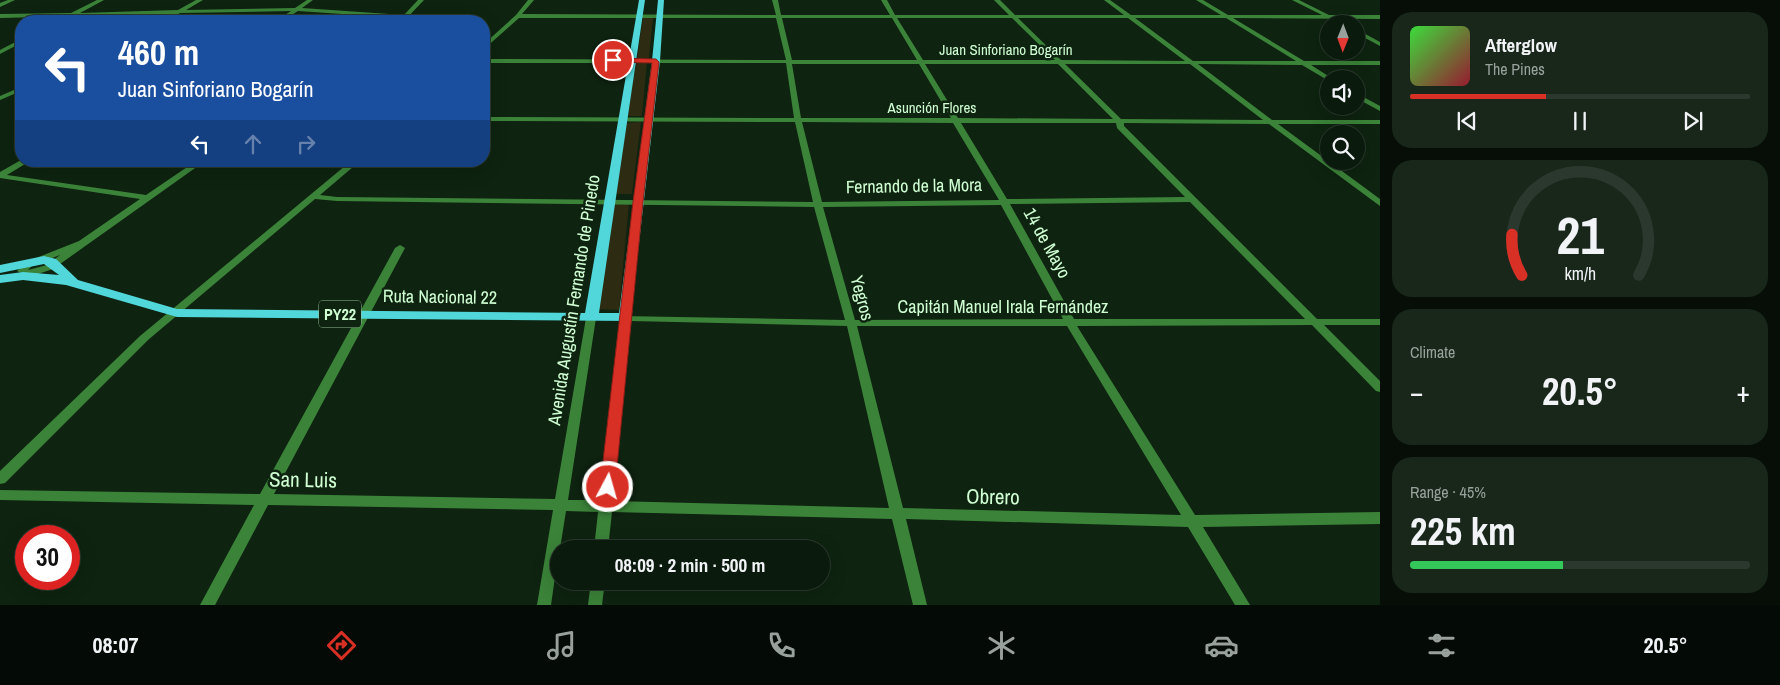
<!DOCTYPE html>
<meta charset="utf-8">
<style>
:root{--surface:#0a1a0c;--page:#18271a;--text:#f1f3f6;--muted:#99a19d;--line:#2a382d;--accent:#d93025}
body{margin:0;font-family:"Archivo Narrow",sans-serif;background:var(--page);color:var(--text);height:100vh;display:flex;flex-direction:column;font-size:19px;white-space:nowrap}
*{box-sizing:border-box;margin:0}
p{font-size:16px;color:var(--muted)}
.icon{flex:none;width:28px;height:28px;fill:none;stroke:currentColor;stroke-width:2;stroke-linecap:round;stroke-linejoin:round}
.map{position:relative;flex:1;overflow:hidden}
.drawer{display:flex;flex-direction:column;gap:12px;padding:12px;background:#060e07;width:400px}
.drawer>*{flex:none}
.banner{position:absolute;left:15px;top:15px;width:475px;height:152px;border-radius:20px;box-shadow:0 5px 20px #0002,0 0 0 1px var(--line);background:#1a4fa0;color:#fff;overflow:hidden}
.needle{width:32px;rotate:181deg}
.tools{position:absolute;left:1320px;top:15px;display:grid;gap:10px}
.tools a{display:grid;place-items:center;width:45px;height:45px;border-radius:50%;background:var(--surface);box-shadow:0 5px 20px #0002,0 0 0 1px var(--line);font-size:25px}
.speed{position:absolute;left:15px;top:525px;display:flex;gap:10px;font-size:25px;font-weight:700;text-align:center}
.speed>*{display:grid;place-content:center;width:65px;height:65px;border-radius:50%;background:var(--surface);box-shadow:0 5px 20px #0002,0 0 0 1px var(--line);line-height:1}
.speed .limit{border:8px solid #d22;background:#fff;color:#111}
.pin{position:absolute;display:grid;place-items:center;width:42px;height:42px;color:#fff;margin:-21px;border:2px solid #fff;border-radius:50%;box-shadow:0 1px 5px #0007}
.me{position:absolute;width:55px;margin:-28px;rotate:6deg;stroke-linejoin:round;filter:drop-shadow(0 0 4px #0008)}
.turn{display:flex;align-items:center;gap:18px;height:105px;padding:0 20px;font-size:22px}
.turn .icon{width:65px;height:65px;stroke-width:2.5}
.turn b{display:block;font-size:35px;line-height:42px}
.lanes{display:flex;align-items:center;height:48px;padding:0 20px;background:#0003;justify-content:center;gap:25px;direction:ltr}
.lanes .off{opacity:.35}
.big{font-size:38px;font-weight:700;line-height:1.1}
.drawer .widget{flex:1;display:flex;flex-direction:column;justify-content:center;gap:8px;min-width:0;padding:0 18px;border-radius:20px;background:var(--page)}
.drawer .dial{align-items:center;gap:0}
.dial svg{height:130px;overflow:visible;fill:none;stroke:var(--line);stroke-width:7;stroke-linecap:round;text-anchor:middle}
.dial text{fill:var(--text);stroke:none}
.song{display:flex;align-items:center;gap:15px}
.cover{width:60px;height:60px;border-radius:8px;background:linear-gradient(135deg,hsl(120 70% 55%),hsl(350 70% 35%))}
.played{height:5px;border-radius:2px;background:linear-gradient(90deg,var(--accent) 40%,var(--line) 40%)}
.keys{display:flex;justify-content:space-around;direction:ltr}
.heat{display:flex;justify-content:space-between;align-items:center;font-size:28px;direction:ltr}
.charge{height:8px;border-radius:4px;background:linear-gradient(90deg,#34c759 45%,var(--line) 0)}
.trip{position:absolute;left:550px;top:540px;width:280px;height:50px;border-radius:25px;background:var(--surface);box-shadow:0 5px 20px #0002,0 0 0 1px var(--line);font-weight:700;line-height:50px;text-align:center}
.menu{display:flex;height:80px;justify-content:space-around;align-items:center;background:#040a05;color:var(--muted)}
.menu .icon{width:35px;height:35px}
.menu .current{color:var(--accent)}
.menu b{font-size:22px;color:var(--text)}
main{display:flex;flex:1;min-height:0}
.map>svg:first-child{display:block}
.green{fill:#2d2b11}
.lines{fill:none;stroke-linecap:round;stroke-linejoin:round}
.minor{fill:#3b8339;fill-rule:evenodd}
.trunk{fill:#51d6da;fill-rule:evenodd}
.route{fill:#d93025;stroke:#8d1f18}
.labels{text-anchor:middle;stroke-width:5;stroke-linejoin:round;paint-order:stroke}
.far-street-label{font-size:15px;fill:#d0ffd3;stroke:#0e2310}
.shield{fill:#0e2310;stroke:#96bd98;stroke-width:1}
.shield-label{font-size:16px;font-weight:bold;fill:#d0ffd3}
.street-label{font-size:18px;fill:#d0ffd3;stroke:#0e2310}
.near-street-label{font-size:21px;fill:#d0ffd3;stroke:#0e2310}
</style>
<main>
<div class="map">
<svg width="1380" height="605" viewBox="0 0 1380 605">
<rect width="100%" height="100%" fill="#0e2310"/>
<g class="green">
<path d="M643,18H653L649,58H637Z"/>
<path d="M635,62H647L642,116H628Z"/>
<path d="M641,122L632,194H615L626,123Z"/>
<path d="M611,203H629L619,310L594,309Z"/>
</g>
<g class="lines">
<g class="minor">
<path d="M8,0H15L0,7V3Z"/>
<path d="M97,0H104L80,13L178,10L196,0H203L186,10L295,8L307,0H313L302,8L404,15L418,0H424L404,21H398L401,18L298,11L282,21H276L291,11L180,13L166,21H160L172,14L0,18V14L71,13Z"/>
<path d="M528,0H534L522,14L776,15L772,0H778L781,15H890L881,0H887L895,15H1009L994,0H1000L1015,15H1124L1104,0H1110L1131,15H1221L1196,0H1203L1228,15H1322L1292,0H1299L1329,15H1380V19L1233,18L1304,61H1380V65H1311L1333,79H1329V81L1302,65L1198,64L1272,120H1380V124H1278L1380,199V206L1269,124L1124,123V126L1317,319H1380V325H1324L1380,381V392L1376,391L1312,325L1077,326L1195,515L1380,512V524L1203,527L1250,605H1235L1188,527L906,519L927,605H913L892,519L612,512L608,549H594L598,512L566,511L560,549H559L551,605H537L553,510L268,505L215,605H200L254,505L0,500V490L260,494L395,248L400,245L405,248L274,494L555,499L586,318L591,315L596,318L568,500H599L621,316L845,320L814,207L337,201L315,199L148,340L5,483L0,484V471L140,336L351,161H360L320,195L337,197L813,202L795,122L484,121V117L794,118L786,63H484V59L786,60L776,18H519L484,49V44L516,15ZM782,18H892L917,60H792ZM897,18H1012L1055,60H923ZM1018,18H1128L1185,61L1061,60ZM1135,18H1226L1296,61H1193ZM792,64H919L951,118H801ZM925,64H1058L1113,119L958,118ZM1065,64H1190L1263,120L1121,119ZM802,122L953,123L999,200L822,202ZM961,123H1116L1117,128L1185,197L1007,199ZM1190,202L1305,319H1074L1010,204ZM1001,205L1063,319L855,320L823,207ZM630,321L847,326L889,508L613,501ZM857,326H1067L1181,515L903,508Z"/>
<path d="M1356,29L1380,42V46L1356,33Z"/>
<path d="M21,39V43L0,54V50Z"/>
<path d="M21,87V91L0,100V96Z"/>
<path d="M1356,93L1380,106V111L1356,98Z"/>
<path d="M21,160L30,161L7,175L146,195L196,161H205L53,269L29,277L17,271L26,262L79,241L140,199L0,178V172ZM60,255L47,265L28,270L32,266Z"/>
<path d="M591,581H605L602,605H588Z"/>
</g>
<path class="trunk" d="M639,0H645L599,313H619L652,61L658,0H664L660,61L630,321L177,317L66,285L23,280L0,283V275L23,272L59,275L44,264L0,273V265L44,256L56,259L78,280L177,309L585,313Z"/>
</g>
<path class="route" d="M611,58L656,59L659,62L643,202L615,487L613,492L608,493L603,492L600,487L633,202L652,63L613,62Z"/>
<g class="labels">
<g class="far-street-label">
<text x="1006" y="55">Juan Sinforiano Bogarín</text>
<text x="932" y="113">Asunción Flores</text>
</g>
<rect class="shield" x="319" y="300.5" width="42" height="27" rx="4"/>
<g class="shield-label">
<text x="340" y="320">PY22</text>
</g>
<g class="street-label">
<text transform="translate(914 186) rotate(-1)" y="6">Fernando de la Mora</text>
<text transform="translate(1047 243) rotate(61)" y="6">14 de Mayo</text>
<text transform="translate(440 297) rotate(1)" y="6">Ruta Nacional 22</text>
<text transform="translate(862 298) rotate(75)" y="6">Yegros</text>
<text transform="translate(574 300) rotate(-81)" y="6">Avenida Augustín Fernando de Pinedo</text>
<text x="1003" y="313">Capitán Manuel Irala Fernández</text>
</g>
<g class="near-street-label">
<text transform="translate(303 480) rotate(1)" y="7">San Luis</text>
<text transform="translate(993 497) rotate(1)" y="7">Obrero</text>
</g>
</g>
</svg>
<div class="tools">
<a><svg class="needle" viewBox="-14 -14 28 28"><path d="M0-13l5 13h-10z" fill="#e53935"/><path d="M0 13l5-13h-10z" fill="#99a19d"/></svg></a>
<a><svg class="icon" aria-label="sound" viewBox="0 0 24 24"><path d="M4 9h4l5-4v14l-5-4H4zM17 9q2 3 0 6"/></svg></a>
<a><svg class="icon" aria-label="search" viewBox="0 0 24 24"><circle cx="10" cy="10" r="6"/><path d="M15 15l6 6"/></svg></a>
</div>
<div class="speed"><div class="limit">30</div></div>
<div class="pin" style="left:613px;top:60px;background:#d93025"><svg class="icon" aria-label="arrive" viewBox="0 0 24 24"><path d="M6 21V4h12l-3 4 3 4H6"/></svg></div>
<svg class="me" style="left:608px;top:487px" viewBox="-20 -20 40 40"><circle r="17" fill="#d93025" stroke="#fff" stroke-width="3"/><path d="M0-11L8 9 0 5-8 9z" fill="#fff"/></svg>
<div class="trip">08:09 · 2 min · 500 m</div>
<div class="banner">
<div class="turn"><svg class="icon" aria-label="left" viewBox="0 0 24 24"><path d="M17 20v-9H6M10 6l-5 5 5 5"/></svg><div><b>460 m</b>Juan Sinforiano Bogarín</div></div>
<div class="lanes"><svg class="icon" aria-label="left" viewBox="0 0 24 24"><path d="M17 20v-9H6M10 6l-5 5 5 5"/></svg><svg class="icon off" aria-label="ahead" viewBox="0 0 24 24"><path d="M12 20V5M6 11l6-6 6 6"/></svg><svg class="icon off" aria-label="right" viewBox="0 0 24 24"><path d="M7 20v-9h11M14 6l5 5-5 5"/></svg></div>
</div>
</div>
<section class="drawer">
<div class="widget">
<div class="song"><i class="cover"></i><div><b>Afterglow</b><p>The Pines</p></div></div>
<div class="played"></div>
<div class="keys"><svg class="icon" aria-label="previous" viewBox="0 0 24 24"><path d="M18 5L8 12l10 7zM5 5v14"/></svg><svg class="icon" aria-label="pause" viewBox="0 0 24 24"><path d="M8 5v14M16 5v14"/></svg><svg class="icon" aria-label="next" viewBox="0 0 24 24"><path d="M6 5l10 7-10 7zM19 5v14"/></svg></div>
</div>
<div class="widget dial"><svg viewBox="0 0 100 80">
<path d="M14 69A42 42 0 1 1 86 69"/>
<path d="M14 69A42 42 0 0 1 8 44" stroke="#d93025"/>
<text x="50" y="56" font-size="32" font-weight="700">21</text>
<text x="50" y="72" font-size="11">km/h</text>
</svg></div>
<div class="widget"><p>Climate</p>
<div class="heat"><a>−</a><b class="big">20.5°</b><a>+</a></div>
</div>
<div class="widget"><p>Range · 45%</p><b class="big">225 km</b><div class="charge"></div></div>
</section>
</main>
<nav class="menu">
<b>08:07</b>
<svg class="icon current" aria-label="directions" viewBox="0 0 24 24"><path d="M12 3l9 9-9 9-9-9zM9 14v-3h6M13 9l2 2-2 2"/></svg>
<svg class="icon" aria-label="music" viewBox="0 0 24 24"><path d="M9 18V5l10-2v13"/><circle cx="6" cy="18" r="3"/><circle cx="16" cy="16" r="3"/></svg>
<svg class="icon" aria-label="phone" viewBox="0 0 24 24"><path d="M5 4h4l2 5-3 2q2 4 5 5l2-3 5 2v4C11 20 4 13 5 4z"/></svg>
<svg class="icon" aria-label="climate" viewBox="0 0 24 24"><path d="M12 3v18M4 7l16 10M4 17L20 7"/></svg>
<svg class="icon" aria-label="car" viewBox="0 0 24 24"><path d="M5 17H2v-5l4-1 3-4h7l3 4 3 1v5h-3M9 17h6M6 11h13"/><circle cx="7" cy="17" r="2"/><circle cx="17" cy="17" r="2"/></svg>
<svg class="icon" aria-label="filters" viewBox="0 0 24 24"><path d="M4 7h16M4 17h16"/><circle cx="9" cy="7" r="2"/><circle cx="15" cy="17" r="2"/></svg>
<b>20.5°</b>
</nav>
